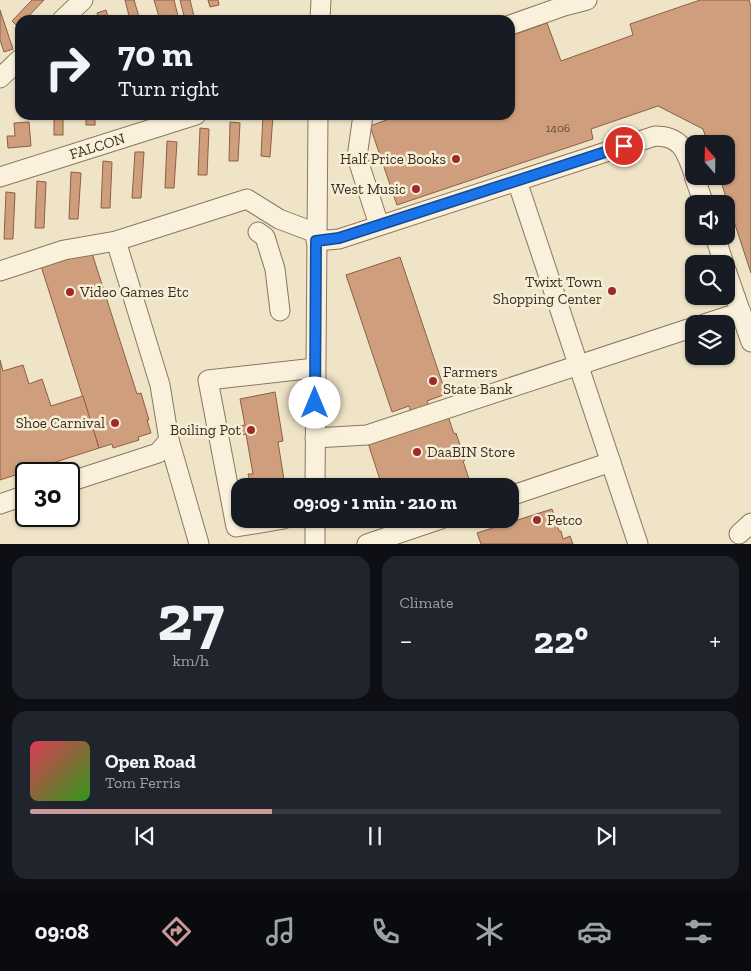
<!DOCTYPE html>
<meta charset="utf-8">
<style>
:root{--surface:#171b24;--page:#20242c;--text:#f1f3f6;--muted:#9ea1a6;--line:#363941;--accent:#cc999b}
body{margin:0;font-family:"Zilla Slab",serif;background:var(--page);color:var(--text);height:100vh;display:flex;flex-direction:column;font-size:19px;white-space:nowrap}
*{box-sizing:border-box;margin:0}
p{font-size:16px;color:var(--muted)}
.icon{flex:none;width:28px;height:28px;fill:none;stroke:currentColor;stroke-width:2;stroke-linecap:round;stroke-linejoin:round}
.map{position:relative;height:544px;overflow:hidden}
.side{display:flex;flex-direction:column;gap:12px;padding:12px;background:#0d0f14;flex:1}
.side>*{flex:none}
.banner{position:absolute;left:15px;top:15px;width:500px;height:105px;border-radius:15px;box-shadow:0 1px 4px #0004;background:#171b24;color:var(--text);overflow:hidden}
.needle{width:32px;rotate:340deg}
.tools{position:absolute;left:685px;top:135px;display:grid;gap:10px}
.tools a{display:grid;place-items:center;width:50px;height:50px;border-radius:10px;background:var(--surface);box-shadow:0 1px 4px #0004;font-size:25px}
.speed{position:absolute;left:15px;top:462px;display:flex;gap:10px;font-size:25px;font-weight:700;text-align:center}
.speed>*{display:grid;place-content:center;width:65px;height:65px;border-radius:50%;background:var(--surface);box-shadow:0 1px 4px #0004;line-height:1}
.speed .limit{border:2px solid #111;border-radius:8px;background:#fff;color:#111}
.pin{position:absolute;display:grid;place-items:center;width:42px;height:42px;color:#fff;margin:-21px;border:2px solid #fff;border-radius:50%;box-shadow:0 1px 5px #0007}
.me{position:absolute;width:55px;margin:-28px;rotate:0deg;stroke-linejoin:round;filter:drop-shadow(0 0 4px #0008)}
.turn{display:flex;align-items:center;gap:18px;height:105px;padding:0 20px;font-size:22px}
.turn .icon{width:65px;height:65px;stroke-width:2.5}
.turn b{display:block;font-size:35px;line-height:42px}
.big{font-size:38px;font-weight:800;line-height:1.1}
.side .tile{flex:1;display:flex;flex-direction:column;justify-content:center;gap:8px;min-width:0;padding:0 18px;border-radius:15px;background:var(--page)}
.side .dial{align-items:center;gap:0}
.dial b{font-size:65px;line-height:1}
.song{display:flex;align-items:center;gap:15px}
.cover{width:60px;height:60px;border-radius:8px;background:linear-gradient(135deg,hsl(350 70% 55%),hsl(110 70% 35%))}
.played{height:5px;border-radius:2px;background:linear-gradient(90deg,var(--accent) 35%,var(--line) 35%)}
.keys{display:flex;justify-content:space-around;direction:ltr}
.heat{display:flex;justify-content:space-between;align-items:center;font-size:28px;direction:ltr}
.side .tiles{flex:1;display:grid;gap:12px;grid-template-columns:1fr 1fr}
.tile:last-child{grid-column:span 2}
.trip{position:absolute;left:231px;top:478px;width:288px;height:50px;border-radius:15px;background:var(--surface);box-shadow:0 1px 4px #0004;font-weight:800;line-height:50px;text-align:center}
.tab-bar{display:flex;height:80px;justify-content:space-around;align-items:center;background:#090b0e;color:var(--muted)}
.tab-bar .icon{width:35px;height:35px}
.tab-bar .selected{color:var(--accent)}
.tab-bar b{font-size:22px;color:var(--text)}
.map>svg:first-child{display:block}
.building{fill:#cf9f7d;stroke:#8d5f41}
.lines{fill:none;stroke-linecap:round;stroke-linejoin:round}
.minor-casing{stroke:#8d765c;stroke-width:21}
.minor{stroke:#faf1dc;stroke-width:19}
.route-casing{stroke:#114b97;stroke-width:12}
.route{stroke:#1a73e8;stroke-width:9}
.poi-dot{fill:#9e2a2b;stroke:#f7eed8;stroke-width:2}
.labels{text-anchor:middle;stroke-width:5;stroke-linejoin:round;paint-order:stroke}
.number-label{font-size:12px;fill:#624a37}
.street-label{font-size:15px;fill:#3d2e20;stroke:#f7eed8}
.poi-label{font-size:15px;fill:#3d2e20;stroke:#f7eed8;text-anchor:end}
</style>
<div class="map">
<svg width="751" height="544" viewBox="0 0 751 544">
<rect width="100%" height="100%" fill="#f0e4c8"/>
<g class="building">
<path d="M32,0H44L25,20H20L18,27L12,21Z"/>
<path d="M125,0H134L140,20H130Z"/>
<path d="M154,0H174L179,20H160Z"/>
<path d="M180,0H190L195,20H185Z"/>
<path d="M208,0H218L219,5L210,7Z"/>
<path d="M700,0H749L751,7V273L719,176H726V144H708L703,129L658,106L591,129L593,139L397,205L370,126L400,115H510V36L547,23L561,61L633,35L630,24Z"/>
<path d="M0,10L13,49L4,52L0,40Z"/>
<path d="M106,10L109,20H99L97,13Z"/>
<rect x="54" y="115" width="9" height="20"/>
<rect x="86" y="115" width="9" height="10"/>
<path d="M263,115H273L270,157L261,156Z"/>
<path d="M29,122L31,146L8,148L7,136H15L14,123Z"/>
<path d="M230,122L240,123L238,161H229Z"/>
<path d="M200,128L209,129L207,175H198Z"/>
<path d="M167,141L177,142L174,188H165Z"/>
<path d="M135,152H144L141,198H132Z"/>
<path d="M103,161L112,162L110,208H101Z"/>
<path d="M71,172L81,173L78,219H69Z"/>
<path d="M37,181L46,182L44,228H35Z"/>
<path d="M6,192L15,193L13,239H4Z"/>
<path d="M91,250L137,394L141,393L149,420H147L151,433L138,437L139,440L113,448L112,444L99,448L41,266Z"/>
<path d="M400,257L446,394L427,401L430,409L412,416L409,406L392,412L346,275Z"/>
<path d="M0,360L3,371L23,365L29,384L42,379L51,406L83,396L99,448L0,480Z"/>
<path d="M275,392L283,441L278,442L285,486H255V481L250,482L248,474H253L246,434L242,435L240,426L245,425L240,399Z"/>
<path d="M448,416L454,434L456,433L465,460L463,461L469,479L446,486H382L368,443Z"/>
<path d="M552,509L559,531H561L563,539L570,536L573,544H481L477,533Z"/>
</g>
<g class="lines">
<g class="minor-casing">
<g id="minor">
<path d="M62,20L83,0"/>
<path d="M320,20L321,0"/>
<path d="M510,25L564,6L587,0"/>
<path d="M0,78L20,59"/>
<path d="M363,115L357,157L379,225"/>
<path d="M694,176L704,204"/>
<path id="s1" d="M0,177L196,115"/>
<path d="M517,181L638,544"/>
<path d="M258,232L265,237L275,269L280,311"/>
<path d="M715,236L724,264"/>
<path d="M316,241L339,239L655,136C682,136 686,152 694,174"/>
<path d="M726,270L751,342"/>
<path d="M0,271L64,250L116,241L247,199L279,219L316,233"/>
<path d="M704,324L741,312"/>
<path d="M315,438L367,435L694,327"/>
<path d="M169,440L199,544"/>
<path d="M69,482L158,453L169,440L160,385L116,241"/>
<path d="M315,486L318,115"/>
<path d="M510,496L611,462"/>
<path d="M0,504L26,495"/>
<path d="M284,519L236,527L208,380L315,368"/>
<path d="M315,519V544"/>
<path d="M739,534L751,523"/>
<path d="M367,544L441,519"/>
</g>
</g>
<use href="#minor" class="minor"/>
</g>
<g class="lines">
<g class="route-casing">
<path id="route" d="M315,403L316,241L339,238L624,146"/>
</g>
<use href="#route" class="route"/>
</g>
<g class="poi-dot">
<circle cx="456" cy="159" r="5"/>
<circle cx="416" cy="189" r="5"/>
<circle cx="612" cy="291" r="5"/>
<circle cx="70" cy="292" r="5"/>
<circle cx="433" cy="381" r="5"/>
<circle cx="115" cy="423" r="5"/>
<circle cx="251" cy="430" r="5"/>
<circle cx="417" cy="452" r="5"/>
<circle cx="537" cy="520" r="5"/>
</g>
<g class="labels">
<g class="number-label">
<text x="558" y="132">1406</text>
</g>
<g class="street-label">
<text dy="5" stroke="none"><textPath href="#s1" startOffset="102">FALCON</textPath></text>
</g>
<g class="poi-label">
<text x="446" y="164">Half Price Books</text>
<text x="406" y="194">West Music</text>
<text x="602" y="287">Twixt Town<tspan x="602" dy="17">Shopping Center</tspan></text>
<text x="80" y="297" text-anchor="start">Video Games Etc</text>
<text x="443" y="377" text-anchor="start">Farmers<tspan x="443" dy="17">State Bank</tspan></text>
<text x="105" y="428">Shoe Carnival</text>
<text x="241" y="435">Boiling Pot</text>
<text x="427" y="457" text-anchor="start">DaaBIN Store</text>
<text x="547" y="525" text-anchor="start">Petco</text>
</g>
</g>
</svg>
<div class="tools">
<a><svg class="needle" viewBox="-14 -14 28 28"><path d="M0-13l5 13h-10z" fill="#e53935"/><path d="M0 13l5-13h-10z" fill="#9ea1a6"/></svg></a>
<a><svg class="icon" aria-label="sound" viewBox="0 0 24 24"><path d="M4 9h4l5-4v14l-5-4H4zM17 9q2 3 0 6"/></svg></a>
<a><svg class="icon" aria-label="search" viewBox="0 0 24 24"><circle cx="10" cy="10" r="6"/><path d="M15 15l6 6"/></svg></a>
<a><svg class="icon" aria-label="layers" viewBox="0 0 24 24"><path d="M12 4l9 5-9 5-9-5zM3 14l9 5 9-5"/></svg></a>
</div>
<div class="speed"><div class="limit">30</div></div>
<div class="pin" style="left:624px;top:146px;background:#d93025"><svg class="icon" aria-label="arrive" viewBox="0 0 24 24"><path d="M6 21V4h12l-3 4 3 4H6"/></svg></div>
<svg class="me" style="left:315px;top:403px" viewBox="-20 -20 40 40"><circle r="19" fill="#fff"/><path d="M0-13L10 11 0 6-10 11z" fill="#1a73e8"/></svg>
<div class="trip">09:09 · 1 min · 210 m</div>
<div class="banner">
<div class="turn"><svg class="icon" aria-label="right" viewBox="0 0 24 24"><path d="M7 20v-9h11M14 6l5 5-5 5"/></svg><div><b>70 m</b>Turn right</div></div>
</div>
</div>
<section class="side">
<div class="tiles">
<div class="tile dial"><b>27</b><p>km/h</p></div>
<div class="tile"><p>Climate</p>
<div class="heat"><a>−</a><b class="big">22°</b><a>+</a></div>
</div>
<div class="tile">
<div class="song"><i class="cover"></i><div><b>Open Road</b><p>Tom Ferris</p></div></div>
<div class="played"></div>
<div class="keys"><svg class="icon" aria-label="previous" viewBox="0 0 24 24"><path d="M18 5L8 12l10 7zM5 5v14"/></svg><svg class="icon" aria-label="pause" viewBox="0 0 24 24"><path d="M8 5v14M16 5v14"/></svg><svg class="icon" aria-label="next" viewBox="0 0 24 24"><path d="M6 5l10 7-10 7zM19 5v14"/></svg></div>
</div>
</div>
</section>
<nav class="tab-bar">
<b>09:08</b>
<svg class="icon selected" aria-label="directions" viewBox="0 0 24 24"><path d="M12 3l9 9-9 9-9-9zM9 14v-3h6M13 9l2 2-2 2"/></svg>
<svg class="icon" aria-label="music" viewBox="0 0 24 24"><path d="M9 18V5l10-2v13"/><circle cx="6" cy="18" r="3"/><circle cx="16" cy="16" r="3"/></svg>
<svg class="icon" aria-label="phone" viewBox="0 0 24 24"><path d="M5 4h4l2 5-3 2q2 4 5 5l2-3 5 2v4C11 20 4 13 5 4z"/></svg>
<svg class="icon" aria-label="climate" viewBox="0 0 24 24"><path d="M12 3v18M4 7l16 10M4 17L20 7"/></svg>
<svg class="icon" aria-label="car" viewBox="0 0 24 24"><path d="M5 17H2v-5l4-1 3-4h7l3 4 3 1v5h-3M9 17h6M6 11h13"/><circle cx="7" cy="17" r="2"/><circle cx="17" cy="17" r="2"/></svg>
<svg class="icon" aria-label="filters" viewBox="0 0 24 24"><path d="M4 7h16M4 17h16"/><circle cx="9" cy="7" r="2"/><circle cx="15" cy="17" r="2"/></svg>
</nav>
